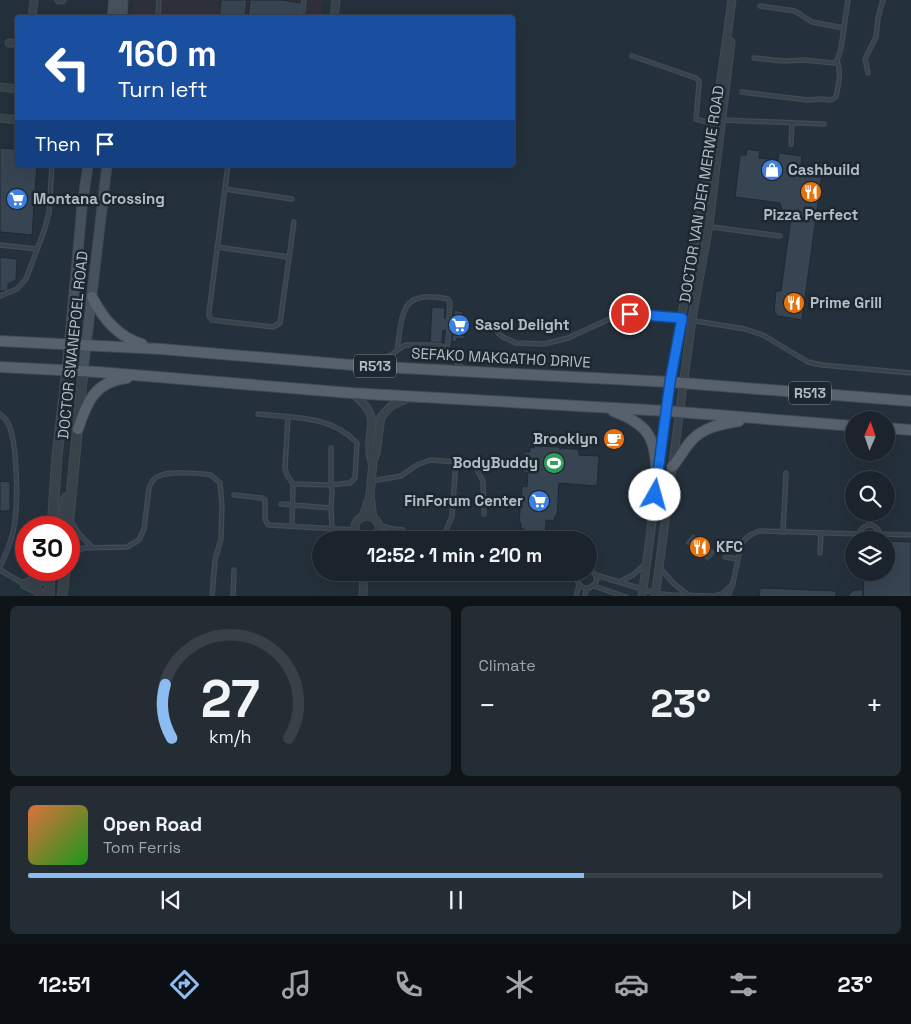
<!DOCTYPE html>
<meta charset="utf-8">
<style>
:root{--surface:#1b242c;--page:#242c34;--text:#f1f3f6;--muted:#a0a4a9;--line:#394148;--accent:#8dbcf2}
body{margin:0;font-family:"Space Grotesk",sans-serif;background:var(--page);color:var(--text);height:100vh;display:flex;flex-direction:column;font-size:19px;white-space:nowrap}
*{box-sizing:border-box;margin:0}
p{font-size:16px;color:var(--muted)}
.icon{flex:none;width:28px;height:28px;fill:none;stroke:currentColor;stroke-width:2;stroke-linecap:round;stroke-linejoin:round}
.map{position:relative;height:596px;overflow:hidden}
.drawer{display:flex;flex-direction:column;gap:10px;padding:10px;background:#0f1418;flex:1}
.drawer>*{flex:none}
.guide{position:absolute;left:15px;top:15px;width:500px;height:152px;border-radius:5px;box-shadow:0 5px 20px #0002,0 0 0 1px var(--line);background:#1a4fa0;color:#fff;overflow:hidden}
.needle{width:32px;rotate:2deg}
.fabs{position:absolute;left:845px;top:411px;display:grid;gap:10px}
.fabs a{display:grid;place-items:center;width:50px;height:50px;border-radius:50%;background:var(--surface);box-shadow:0 5px 20px #0002,0 0 0 1px var(--line);font-size:25px}
.speed{position:absolute;left:15px;top:516px;display:flex;gap:10px;font-size:25px;font-weight:700;text-align:center}
.speed>*{display:grid;place-content:center;width:65px;height:65px;border-radius:50%;background:var(--surface);box-shadow:0 5px 20px #0002,0 0 0 1px var(--line);line-height:1}
.speed .limit{border:8px solid #d22;background:#fff;color:#111}
.pin{position:absolute;display:grid;place-items:center;width:42px;height:42px;color:#fff;margin:-21px;border:2px solid #fff;border-radius:50%;box-shadow:0 1px 5px #0007}
.me{position:absolute;width:55px;margin:-28px;rotate:7deg;stroke-linejoin:round;filter:drop-shadow(0 0 4px #0008)}
.turn{display:flex;align-items:center;gap:18px;height:105px;padding:0 20px;font-size:22px}
.turn .icon{width:65px;height:65px;stroke-width:2.5}
.turn b{display:block;font-size:35px;line-height:42px}
.then{display:flex;align-items:center;height:48px;padding:0 20px;background:#0003;gap:10px;font-size:19px}
.big{font-size:38px;font-weight:700;line-height:1.1}
.drawer .card{flex:1;display:flex;flex-direction:column;justify-content:center;gap:8px;min-width:0;padding:0 18px;border-radius:8px;background:var(--page)}
.drawer .dial{align-items:center;gap:0}
.dial svg{height:130px;overflow:visible;fill:none;stroke:var(--line);stroke-width:7;stroke-linecap:round;text-anchor:middle}
.dial text{fill:var(--text);stroke:none}
.song{display:flex;align-items:center;gap:15px}
.cover{width:60px;height:60px;border-radius:8px;background:linear-gradient(135deg,hsl(20 70% 55%),hsl(120 70% 35%))}
.played{height:5px;border-radius:2px;background:linear-gradient(90deg,var(--accent) 65%,var(--line) 65%)}
.keys{display:flex;justify-content:space-around;direction:ltr}
.heat{display:flex;justify-content:space-between;align-items:center;font-size:28px;direction:ltr}
.drawer .tiles{flex:1;display:grid;gap:10px;grid-template-columns:1fr 1fr}
.card:last-child{grid-column:span 2}
.trip{position:absolute;left:312px;top:531px;width:285px;height:50px;border-radius:25px;background:var(--surface);box-shadow:0 5px 20px #0002,0 0 0 1px var(--line);font-weight:700;line-height:50px;text-align:center}
.menu{display:flex;height:80px;justify-content:space-around;align-items:center;background:#0b0e12;color:var(--muted)}
.menu .icon{width:35px;height:35px}
.menu .active{color:var(--accent)}
.menu b{font-size:22px;color:var(--text)}
.map>svg:first-child{display:block}
.medical{fill:#30303d}
.building{fill:#374452;stroke:#1f2932}
.lines{fill:none;stroke-linecap:round;stroke-linejoin:round}
.service-casing{stroke:#414b54;stroke-width:5.5}
.minor-casing{stroke:#414b54;stroke-width:9}
.tertiary-casing{stroke:#414b54;stroke-width:11}
.secondary-casing{stroke:#414b54;stroke-width:11}
.primary-casing{stroke:#414b54;stroke-width:12}
.service{stroke:#38424b;stroke-width:3}
.minor{stroke:#38424b;stroke-width:7}
.tertiary{stroke:#38424b;stroke-width:9}
.secondary{stroke:#46515e;stroke-width:9}
.primary{stroke:#56616b;stroke-width:10}
.route-casing{stroke:#114b97;stroke-width:12}
.route{stroke:#1a73e8;stroke-width:9}
.labels{text-anchor:middle;stroke-width:5;stroke-linejoin:round;paint-order:stroke}
.shield{fill:#1d2730;stroke:#87909a;stroke-width:1}
.shield-label{font-size:14px;font-weight:bold;fill:#b4bdc7}
.poi-label{font-size:15px;font-weight:bold;fill:#b4bdc7;stroke:#1d2730;text-anchor:start}
.street-label{font-size:15px;fill:#b4bdc7;stroke:#1d2730}
</style>
<div class="map">
<svg width="911" height="597" viewBox="0 0 911 597">
<rect width="100%" height="100%" fill="#24303b"/>
<path class="medical" d="M134,0H324L321,17L132,18Z"/>
<g class="building">
<path d="M221,0H247L245,18H219Z"/>
<path d="M250,0H280L303,3L300,18H248Z"/>
<path d="M0,148L18,149V165H37L32,235L0,232Z"/>
<path d="M747,149L760,151L759,158L778,160L779,153L802,156L800,171L822,174L802,320L778,316L774,311L776,291H781L791,217L783,213L780,203L735,197L740,155H746Z"/>
<path d="M0,257L17,259L16,280L8,284V291H0Z"/>
<path d="M432,307L445,308L444,318H454L453,331L443,330L442,343L430,342Z"/>
<path d="M454,310L463,312V316L466,317L464,339L457,338L456,342L452,341Z"/>
<path d="M534,446L560,447V450L561,448L575,449L579,450V455L599,456L597,486L559,483L557,516H555L554,521L546,520L545,540H523L524,529H521V523H519L522,486L527,487L528,473L523,472L524,452H530V447L534,448Z"/>
<path d="M0,481L10,482V511H0Z"/>
<path d="M693,533L717,552L708,562L684,543Z"/>
<path d="M886,541L911,542V597H863L864,572H886Z"/>
<path d="M762,588L836,591V597H759L760,589Z"/>
<path d="M854,590H863V597H847Z"/>
</g>
<g class="lines">
<g class="service-casing">
<g id="service">
<path d="M760,6L795,11L812,22L844,28"/>
<path d="M158,18L159,0"/>
<path d="M302,18L304,0"/>
<path d="M632,56L696,78L699,81V85L696,119L714,124"/>
<path d="M754,58L783,61L805,60L833,63L837,61L841,48L848,0"/>
<path d="M868,73L865,59L876,37L878,18L883,0"/>
<path d="M742,92L808,100L821,99L831,100L836,97C838,85 842,72 837,61"/>
<path d="M722,120L824,124"/>
<path d="M791,144L792,123"/>
<path d="M228,165L209,312V316L212,320L273,327L280,323L294,222"/>
<path d="M225,189L292,199"/>
<path d="M701,215L709,225L712,227L780,236"/>
<path d="M0,245L37,249"/>
<path d="M217,247L289,257"/>
<path d="M0,296L17,289L26,279L44,231L49,213L52,165"/>
<path d="M498,333L503,337L516,343L544,344L568,338L616,316L630,314L659,315L745,329L763,335L808,362L822,365L911,373"/>
<path d="M397,350C403,312 400,289 448,299L450,302L449,318"/>
<path d="M447,350L449,331"/>
<path d="M372,363L391,355L405,345H433L442,346L447,350L453,359L463,368"/>
<path d="M0,414C3,417 6,419 8,423C18,443 18,504 14,527C12,541 6,554 0,567"/>
<path d="M258,414C293,418 331,415 357,443L355,478L350,483L331,485L332,492L331,508"/>
<path d="M288,418L285,468L287,475L293,484L331,485V448"/>
<path d="M372,481L401,476L417,465L430,460L469,463L475,466L483,481L484,514"/>
<path d="M234,495L262,498L265,500V519L268,525L356,530"/>
<path d="M281,504L331,508L332,528"/>
<path d="M71,521L79,534L92,547"/>
<path d="M869,524L871,512"/>
<path d="M379,525L393,529L403,530"/>
<path d="M292,526L293,484"/>
<path d="M783,532L786,473"/>
<path d="M378,533L392,530"/>
<path d="M880,534L911,535"/>
<path d="M442,540L452,516L456,462"/>
<path d="M861,540L860,531C866,523 874,523 879,531L878,540"/>
<path d="M820,553L821,533"/>
<path d="M69,554L84,548L127,547L139,540L144,529L149,488C151,483 153,478 159,476C170,471 199,473 211,475L220,483L222,506L221,539L215,560L212,597"/>
<path d="M725,557L738,559"/>
<path d="M661,569L673,583L687,594"/>
<path d="M0,570L24,584"/>
<path d="M581,572L577,579C578,585 583,589 589,588L596,583C598,577 595,572 589,570"/>
<path d="M596,575L655,593L670,595L714,596L722,594L733,584"/>
<path d="M619,582L633,575L645,564"/>
<path d="M33,585L49,581"/>
<path d="M594,586L626,597"/>
<path d="M233,597L234,570"/>
<path d="M576,597L579,585"/>
<path d="M584,597L587,589"/>
<path d="M728,597L733,583L741,545C745,537 751,534 760,531L860,534"/>
</g>
</g>
<g class="minor-casing">
<g id="minor">
<path d="M59,0H62"/>
<path d="M32,18L34,0"/>
<path d="M334,18L336,0"/>
<path d="M9,43H18"/>
<path d="M0,87L18,89"/>
<path d="M0,118L18,120"/>
<path d="M352,393C388,422 362,429 372,462"/>
<path d="M659,466L670,382L712,144L732,0"/>
<path d="M370,495L373,518"/>
<circle cx="367" cy="528" r="12"/>
<path d="M363,517L370,495L373,462L376,453L381,417L391,406L409,398"/>
<path d="M363,597L364,572"/>
<path d="M642,597L658,477"/>
<path d="M655,597L692,319L709,225L731,42"/>
</g>
</g>
<g class="tertiary-casing">
<g id="tertiary">
<path d="M52,528L57,456L67,370"/>
<path d="M61,528L66,498"/>
<path d="M68,528L83,371"/>
<path d="M25,584L37,590L43,597"/>
<path d="M28,584L47,570"/>
<path d="M49,597L50,570"/>
<path d="M62,597L65,570"/>
</g>
</g>
<g class="secondary-casing">
<g id="secondary">
<path d="M112,18L114,0"/>
<path d="M122,18L123,0"/>
<path d="M67,370L82,207L88,165"/>
<path d="M83,371L107,165"/>
</g>
</g>
<g class="primary-casing">
<g id="primary">
<path d="M92,297C103,319 118,337 142,344"/>
<path d="M0,341L161,349L364,366L670,382L911,401"/>
<path d="M0,367L98,372L351,393L666,411L854,426"/>
<path d="M613,411C654,426 655,442 657,481"/>
<path d="M886,428L911,430"/>
<path d="M78,429C87,401 95,382 127,378"/>
<path d="M672,467C679,459 684,449 691,441C703,427 722,424 739,421"/>
</g>
</g>
<use href="#service" class="service"/>
<use href="#minor" class="minor"/>
<use href="#tertiary" class="tertiary"/>
<use href="#secondary" class="secondary"/>
<use href="#primary" class="primary"/>
</g>
<g class="lines">
<g class="route-casing">
<path id="route" d="M630,314L682,318L670,382L655,495"/>
</g>
<use href="#route" class="route"/>
</g>
<defs>
<g id="shop-disc" transform="scale(1.125)"><circle r="9.5" fill="#3f7fe0" stroke="#1d2730"/><path d="M-5-2.5h2.3a2.7 3.5 0 0 1 5.4 0H5L5.5 6h-11ZM-1.5-2.5h3a1.5 2.3 0 0 0-3 0Z" fill="#fff"/></g>
<g id="restaurant-disc" transform="scale(1.125)"><circle r="9.5" fill="#e8710a" stroke="#1d2730"/><path d="M-5-6h1v4h1v-4h1v4h1v-4h1v5L-1.5 .5V6h-2V.5L-5-1ZM5-6V6H3V1.5H1.5Q1.5-4 5-6Z" fill="#fff"/></g>
<g id="supermarket-disc" transform="scale(1.125)"><circle r="9.5" fill="#3f7fe0" stroke="#1d2730"/><path d="M-6-5.5h2.5l.6 2H6L4.5 2H-2.5L-4.4-4H-6ZM-1.5 3.2a1.3 1.3 0 1 0 .1 0ZM3 3.2a1.3 1.3 0 1 0 .1 0Z" fill="#fff"/></g>
<g id="cafe-disc" transform="scale(1.125)"><circle r="9.5" fill="#e8710a" stroke="#1d2730"/><path d="M-5.5-4.5H6V0H3Q3 3.5 0 3.5H-2.5Q-5.5 3.5-5.5 0ZM3-3.2v2h1.7v-2ZM-6 4.5H4V6H-6Z" fill="#fff"/></g>
<g id="stadium-disc" transform="scale(1.125)"><circle r="9.5" fill="#2e9e5b" stroke="#1d2730"/><path d="M0-5a6.5 5 0 1 0 0 10a6.5 5 0 1 0 0-10ZM-3.5-1.8h7v3.6h-7Z" fill="#fff"/></g>
</defs>
<g fill-rule="evenodd">
<use href="#shop-disc" x="772" y="170"/>
<use href="#restaurant-disc" x="811" y="192"/>
<use href="#supermarket-disc" x="17" y="199"/>
<use href="#restaurant-disc" x="794" y="303"/>
<use href="#supermarket-disc" x="459" y="325"/>
<use href="#cafe-disc" x="614" y="439"/>
<use href="#stadium-disc" x="554" y="463"/>
<use href="#supermarket-disc" x="539" y="501"/>
<use href="#restaurant-disc" x="700" y="547"/>
</g>
<g class="labels">
<g class="shield">
<rect x="354" y="354.5" width="42" height="23" rx="4"/>
<rect x="789" y="381.5" width="42" height="23" rx="4"/>
</g>
<g class="shield-label">
<text x="375" y="371">R513</text>
<text x="810" y="398">R513</text>
</g>
<g class="poi-label">
<text x="788" y="175">Cashbuild</text>
<text x="33" y="204">Montana Crossing</text>
<text x="811" y="220" text-anchor="middle">Pizza Perfect</text>
<text x="810" y="308">Prime Grill</text>
<text x="475" y="330">Sasol Delight</text>
<text x="598" y="444" text-anchor="end">Brooklyn</text>
<text x="538" y="468" text-anchor="end">BodyBuddy</text>
<text x="523" y="506" text-anchor="end">FinForum Center</text>
<text x="716" y="552">KFC</text>
</g>
<g class="street-label">
<text transform="translate(702 194) rotate(-81)" y="5">DOCTOR VAN DER MERWE ROAD</text>
<text transform="translate(73 345) rotate(-84)" y="5">DOCTOR SWANEPOEL ROAD</text>
<text transform="translate(501 358) rotate(3)" y="5">SEFAKO MAKGATHO DRIVE</text>
</g>
</g>
</svg>
<div class="fabs">
<a><svg class="needle" viewBox="-14 -14 28 28"><path d="M0-13l5 13h-10z" fill="#e53935"/><path d="M0 13l5-13h-10z" fill="#a0a4a9"/></svg></a>
<a><svg class="icon" aria-label="search" viewBox="0 0 24 24"><circle cx="10" cy="10" r="6"/><path d="M15 15l6 6"/></svg></a>
<a><svg class="icon" aria-label="layers" viewBox="0 0 24 24"><path d="M12 4l9 5-9 5-9-5zM3 14l9 5 9-5"/></svg></a>
</div>
<div class="speed"><div class="limit">30</div></div>
<div class="pin" style="left:630px;top:314px;background:#d93025"><svg class="icon" aria-label="arrive" viewBox="0 0 24 24"><path d="M6 21V4h12l-3 4 3 4H6"/></svg></div>
<svg class="me" style="left:655px;top:495px" viewBox="-20 -20 40 40"><circle r="19" fill="#fff"/><path d="M0-13L10 11 0 6-10 11z" fill="#1a73e8"/></svg>
<div class="trip">12:52 · 1 min · 210 m</div>
<div class="guide">
<div class="turn"><svg class="icon" aria-label="left" viewBox="0 0 24 24"><path d="M17 20v-9H6M10 6l-5 5 5 5"/></svg><div><b>160 m</b>Turn left</div></div>
<div class="then">Then<svg class="icon" aria-label="arrive" viewBox="0 0 24 24"><path d="M6 21V4h12l-3 4 3 4H6"/></svg></div>
</div>
</div>
<section class="drawer">
<div class="tiles">
<div class="card dial"><svg viewBox="0 0 100 80">
<path d="M14 69A42 42 0 1 1 86 69"/>
<path d="M14 69A42 42 0 0 1 10 36" stroke="#8dbcf2"/>
<text x="50" y="56" font-size="32" font-weight="700">27</text>
<text x="50" y="72" font-size="11">km/h</text>
</svg></div>
<div class="card"><p>Climate</p>
<div class="heat"><a>−</a><b class="big">23°</b><a>+</a></div>
</div>
<div class="card">
<div class="song"><i class="cover"></i><div><b>Open Road</b><p>Tom Ferris</p></div></div>
<div class="played"></div>
<div class="keys"><svg class="icon" aria-label="previous" viewBox="0 0 24 24"><path d="M18 5L8 12l10 7zM5 5v14"/></svg><svg class="icon" aria-label="pause" viewBox="0 0 24 24"><path d="M8 5v14M16 5v14"/></svg><svg class="icon" aria-label="next" viewBox="0 0 24 24"><path d="M6 5l10 7-10 7zM19 5v14"/></svg></div>
</div>
</div>
</section>
<nav class="menu">
<b>12:51</b>
<svg class="icon active" aria-label="directions" viewBox="0 0 24 24"><path d="M12 3l9 9-9 9-9-9zM9 14v-3h6M13 9l2 2-2 2"/></svg>
<svg class="icon" aria-label="music" viewBox="0 0 24 24"><path d="M9 18V5l10-2v13"/><circle cx="6" cy="18" r="3"/><circle cx="16" cy="16" r="3"/></svg>
<svg class="icon" aria-label="phone" viewBox="0 0 24 24"><path d="M5 4h4l2 5-3 2q2 4 5 5l2-3 5 2v4C11 20 4 13 5 4z"/></svg>
<svg class="icon" aria-label="climate" viewBox="0 0 24 24"><path d="M12 3v18M4 7l16 10M4 17L20 7"/></svg>
<svg class="icon" aria-label="car" viewBox="0 0 24 24"><path d="M5 17H2v-5l4-1 3-4h7l3 4 3 1v5h-3M9 17h6M6 11h13"/><circle cx="7" cy="17" r="2"/><circle cx="17" cy="17" r="2"/></svg>
<svg class="icon" aria-label="filters" viewBox="0 0 24 24"><path d="M4 7h16M4 17h16"/><circle cx="9" cy="7" r="2"/><circle cx="15" cy="17" r="2"/></svg>
<b>23°</b>
</nav>
